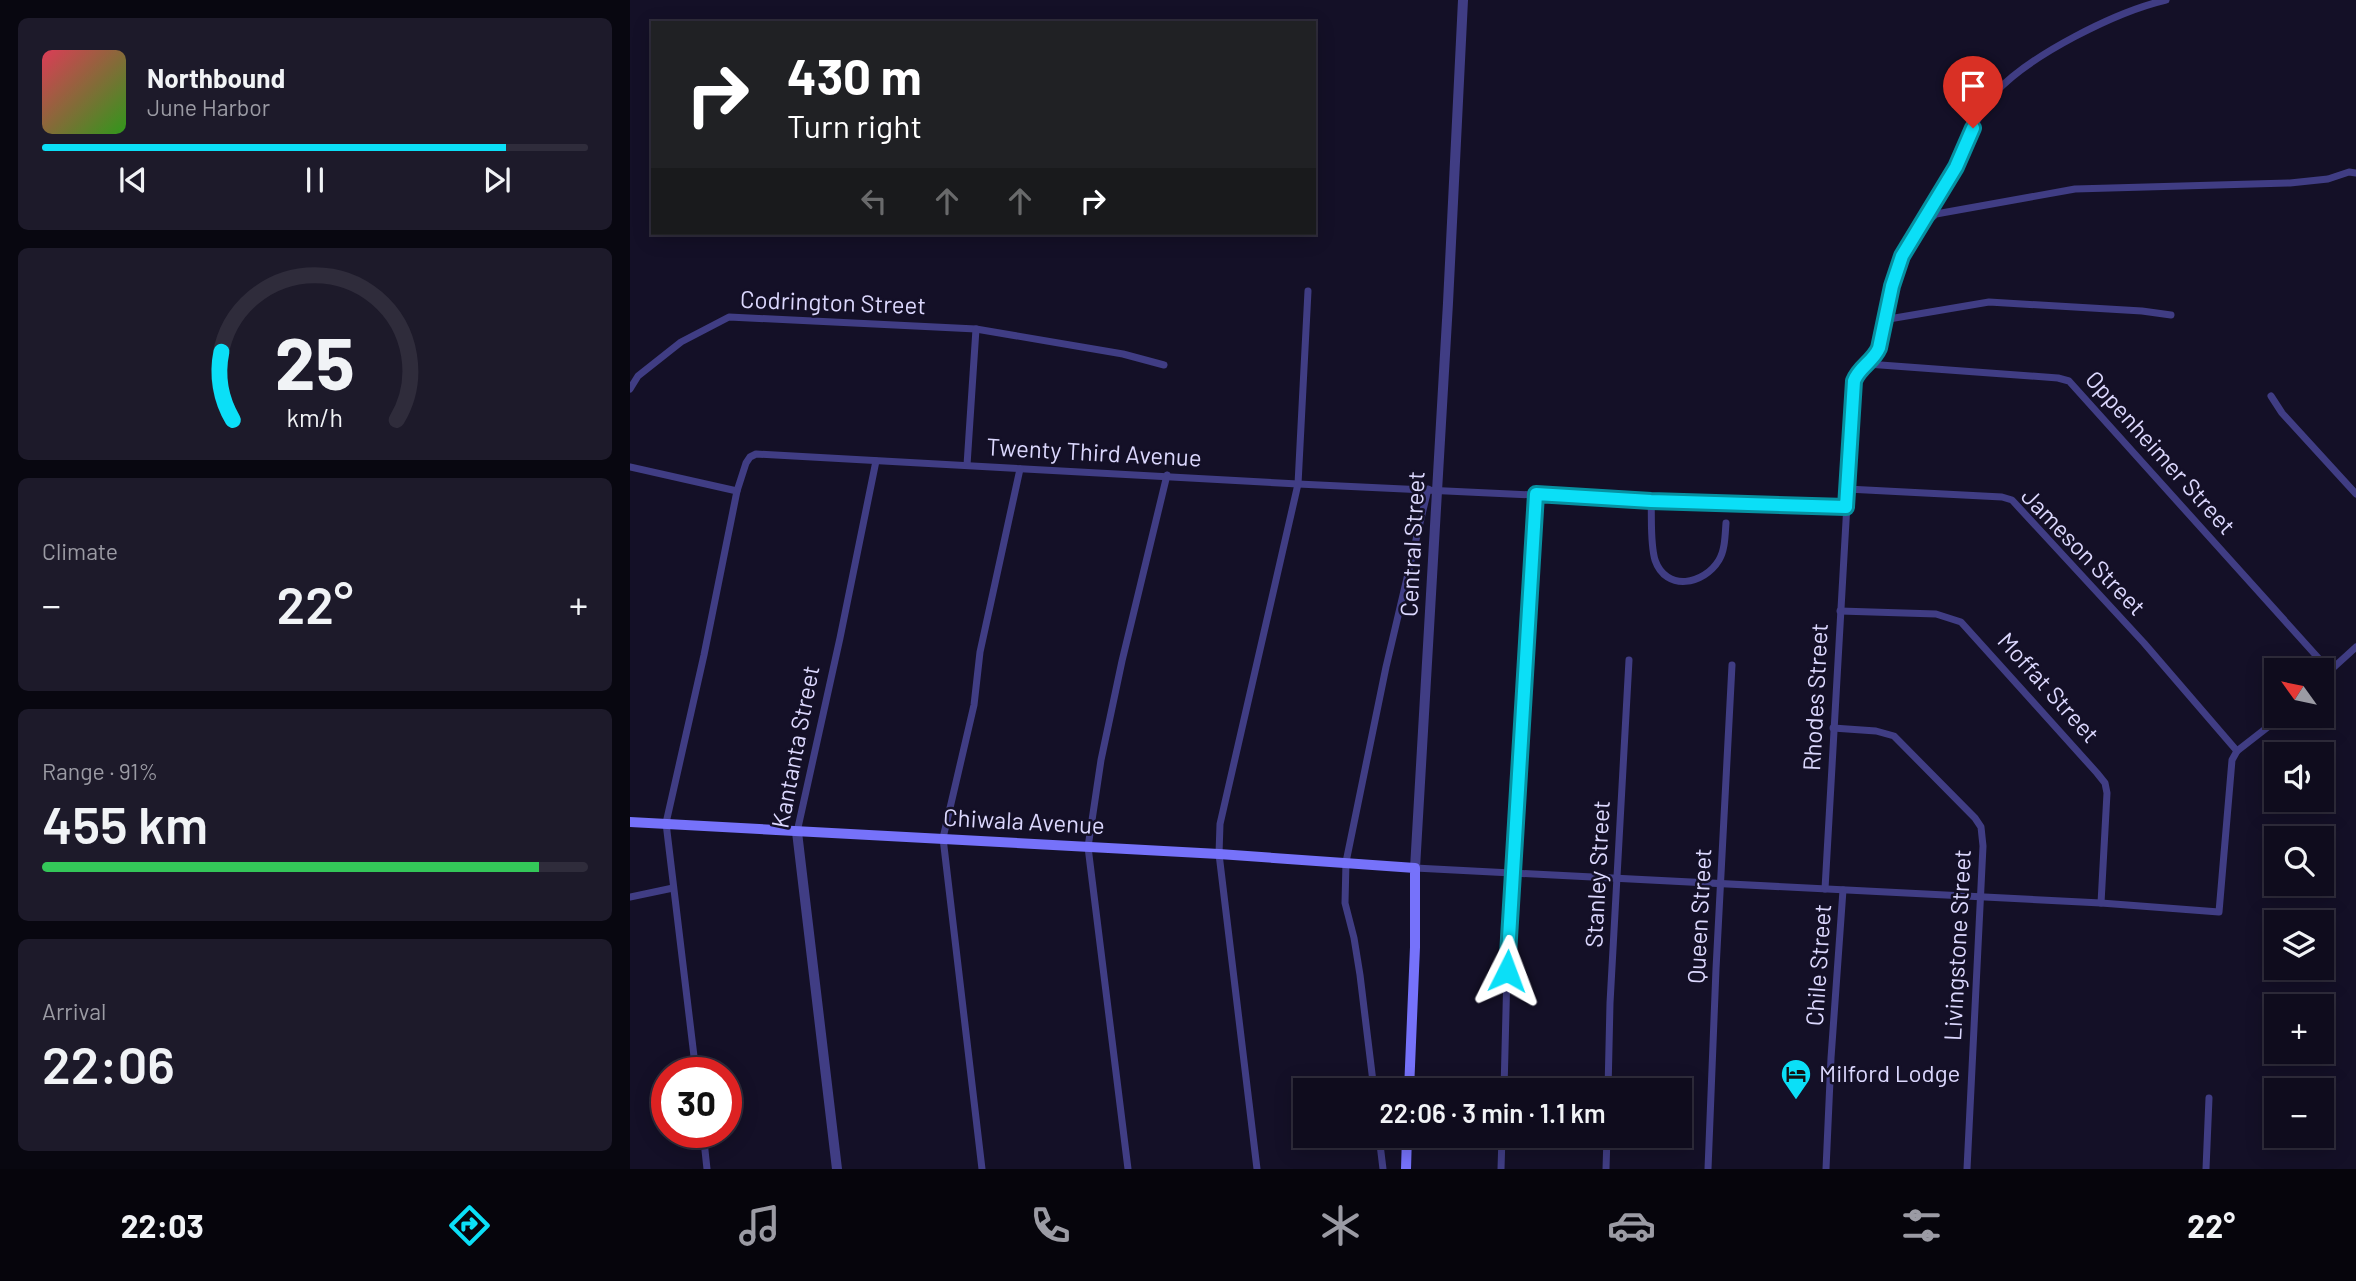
<!DOCTYPE html>
<meta charset="utf-8">
<style>
:root{--surface:#0f0c1d;--page:#1d1a2a;--text:#f1f3f6;--muted:#9b9ba4;--line:#2f2c3b;--accent:#0bdff7}
body{margin:0;font-family:Barlow,sans-serif;background:var(--page);color:var(--text);height:100vh;display:flex;flex-direction:column;font-size:26px;white-space:nowrap}
*{box-sizing:border-box;margin:0}
p{font-size:23px;color:var(--muted)}
.icon{flex:none;width:38px;height:38px;fill:none;stroke:currentColor;stroke-width:2;stroke-linecap:round;stroke-linejoin:round}
.map{position:relative;flex:1;overflow:hidden}
.side{display:flex;flex-direction:column;gap:18px;padding:18px;background:#080710;width:630px}
.side>*{flex:none}
.top-card{position:absolute;left:21px;top:21px;width:665px;height:214px;border-radius:0px;box-shadow:0 4px 18px #0003,0 0 0 2px var(--line);background:#202124;color:#fff;overflow:hidden}
.needle{width:46px;rotate:303deg}
.buttons{position:absolute;left:1634px;top:658px;display:grid;gap:14px}
.buttons a{display:grid;place-items:center;width:70px;height:70px;border-radius:0px;background:var(--surface);box-shadow:0 4px 18px #0003,0 0 0 2px var(--line);font-size:35px}
.speed{position:absolute;left:21px;top:1057px;display:flex;gap:14px;font-size:35px;font-weight:700;text-align:center}
.speed>*{display:grid;place-content:center;width:91px;height:91px;border-radius:50%;background:var(--surface);box-shadow:0 4px 18px #0003,0 0 0 2px var(--line);line-height:1}
.speed .limit{border:10px solid #d22;background:#fff;color:#111}
.pin{position:absolute;display:grid;place-items:center;width:60px;height:60px;color:#fff;margin:-72px -30px;border-radius:50% 50% 50% 0;rotate:-45deg;box-shadow:0 0 7px #0007}
.pin .icon{rotate:45deg}
.me{position:absolute;width:77px;margin:-38px;rotate:3deg;stroke-linejoin:round;filter:drop-shadow(0 0 5px #0008)}
.turn{display:flex;align-items:center;gap:24px;height:147px;padding:0 21px;font-size:32px}
.turn .icon{width:91px;height:91px;stroke-width:2.5}
.turn b{display:block;font-size:49px;line-height:60px}
.lanes{display:flex;align-items:center;height:66px;padding:0 21px;background:#0003;justify-content:center;gap:35px;direction:ltr}
.lanes .off{opacity:.35}
.big{font-size:52px;font-weight:600;line-height:1.1}
.side .card{flex:1;display:flex;flex-direction:column;justify-content:center;gap:10px;min-width:0;padding:0 24px;border-radius:10px;background:var(--page)}
.side .dial{align-items:center;gap:0}
.dial svg{height:182px;overflow:visible;fill:none;stroke:var(--line);stroke-width:7;stroke-linecap:round;text-anchor:middle}
.dial text{fill:var(--text);stroke:none}
.song{display:flex;align-items:center;gap:21px}
.cover{width:84px;height:84px;border-radius:10px;background:linear-gradient(135deg,hsl(350 70% 55%),hsl(110 70% 35%))}
.played{height:7px;border-radius:4px;background:linear-gradient(90deg,var(--accent) 85%,var(--line) 85%)}
.keys{display:flex;justify-content:space-around;direction:ltr}
.heat{display:flex;justify-content:space-between;align-items:center;font-size:38px;direction:ltr}
.charge{height:10px;border-radius:5px;background:linear-gradient(90deg,#34c759 91%,var(--line) 0)}
.trip{position:absolute;left:663px;top:1078px;width:399px;height:70px;border-radius:0px;background:var(--surface);box-shadow:0 4px 18px #0003,0 0 0 2px var(--line);font-weight:600;line-height:70px;text-align:center}
.menu{display:flex;height:112px;justify-content:space-around;align-items:center;background:#06050c;color:var(--muted)}
.menu .icon{width:49px;height:49px}
.menu .current{color:var(--accent)}
.menu b{font-size:32px;color:var(--text)}
main{display:flex;flex:1;min-height:0}
.map>svg:first-child{display:block}
.lines{fill:none;stroke-linecap:round;stroke-linejoin:round}
.minor{stroke:#403d84;stroke-width:7}
.tertiary{stroke:#403d84;stroke-width:10}
.secondary{stroke:#7672fa;stroke-width:10}
.route-casing{stroke:#0791a1;stroke-width:18}
.route{stroke:#0bdff7;stroke-width:12}
.labels{text-anchor:middle;stroke-width:5;stroke-linejoin:round;paint-order:stroke}
.street-label{font-size:24px;fill:#dcd8fe;stroke:#141027}
.poi-label{font-size:24px;fill:#dcd8fe;stroke:#141027;text-anchor:start}
</style>
<main>
<section class="side">
<div class="card">
<div class="song"><i class="cover"></i><div><b>Northbound</b><p>June Harbor</p></div></div>
<div class="played"></div>
<div class="keys"><svg class="icon" aria-label="previous" viewBox="0 0 24 24"><path d="M18 5L8 12l10 7zM5 5v14"/></svg><svg class="icon" aria-label="pause" viewBox="0 0 24 24"><path d="M8 5v14M16 5v14"/></svg><svg class="icon" aria-label="next" viewBox="0 0 24 24"><path d="M6 5l10 7-10 7zM19 5v14"/></svg></div>
</div>
<div class="card dial"><svg viewBox="0 0 100 80">
<path d="M14 69A42 42 0 1 1 86 69"/>
<path d="M14 69A42 42 0 0 1 9 39" stroke="#0bdff7"/>
<text x="50" y="56" font-size="32" font-weight="700">25</text>
<text x="50" y="72" font-size="11">km/h</text>
</svg></div>
<div class="card"><p>Climate</p>
<div class="heat"><a>−</a><b class="big">22°</b><a>+</a></div>
</div>
<div class="card"><p>Range · 91%</p><b class="big">455 km</b><div class="charge"></div></div>
<div class="card"><p>Arrival</p><b class="big">22:06</b></div>
</section>
<div class="map">
<svg width="1726" height="1169" viewBox="0 0 1726 1169">
<rect width="100%" height="100%" fill="#141027"/>
<g class="lines">
<g class="minor">
<path d="M1291,227L1306,214L1445,189L1660,183L1698,179L1719,172L1726,173"/>
<path d="M1253,320L1359,302L1512,311L1541,315"/>
<path d="M1237,364L1428,378L1439,381L1700,671"/>
<path d="M0,389L8,376L51,342L99,317L346,329L493,354L534,365"/>
<path d="M1641,396L1652,413L1726,494"/>
<path d="M337,465L346,329"/>
<path d="M0,467L107,491"/>
<path d="M1217,489L1372,497L1382,500L1514,643L1607,751"/>
<path d="M1021,501C1022,519 1020,543 1025,560C1036,592 1074,585 1089,560C1095,550 1095,536 1096,523"/>
<path d="M1210,611L1306,614L1331,622L1467,773L1475,783L1477,793L1471,903"/>
<path d="M1692,678L1726,647"/>
<path d="M1203,728L1246,731L1264,736L1345,818L1351,827L1353,846L1337,1169"/>
<path d="M167,832L210,638L246,461"/>
<path d="M785,868L1471,903L1589,912L1602,760L1607,751L1652,716"/>
<path d="M1195,889L1224,381C1229,367 1243,362 1249,348C1254,317 1259,284 1273,255C1287,224 1308,197 1325,168C1339,144 1346,114 1365,93C1400,55 1485,12 1536,0"/>
<path d="M0,897L43,888"/>
<path d="M66,1073L36,823L74,655L107,491L116,463L120,457L126,454L668,484L1096,504L1216,507"/>
<path d="M744,1090L730,975L724,938L715,903L716,862L756,667L798,489"/>
<path d="M874,1090L877,971L906,494"/>
<path d="M978,1090L980,1003L999,660"/>
<path d="M73,1132L77,1169"/>
<path d="M749,1136L753,1169"/>
<path d="M352,1169L313,838L344,705L350,652L390,469"/>
<path d="M498,1169L458,847L471,760L492,661L537,475"/>
<path d="M627,1169L589,854L590,824L668,484L678,291"/>
<path d="M871,1169L872,1136"/>
<path d="M976,1169L977,1136"/>
<path d="M1078,1169L1086,969L1102,665"/>
<path d="M1196,1169L1201,1058L1213,890"/>
<path d="M1576,1169L1579,1098"/>
</g>
<g class="tertiary">
<path d="M167,832L207,1169"/>
<path d="M785,868L818,303L833,0"/>
</g>
<g class="secondary">
<path d="M0,822L589,854L785,868V947L779,1090"/>
<path d="M776,1169L777,1136"/>
</g>
</g>
<g class="lines">
<g class="route-casing">
<path id="route" d="M877,971L906,494L1021,501L1216,507L1224,381C1229,367 1243,362 1249,348L1262,286L1272,256L1326,167L1343,128"/>
</g>
<use href="#route" class="route"/>
</g>
<defs>
<g id="hotel-pin" transform="scale(1.575)"><path d="M0 17L-7.5 6A9.5 9.5 0 1 1 7.5 6Z" fill="#0bdff7" stroke="#141027"/><path d="M-6-4.5h1.5V1H6V5H4.5V3h-9V5H-6ZM-4 0a1.8 1.8 0 1 1 3.6 0ZM.5 0V-2.5h3Q6-2.5 6 0Z" fill="#111"/></g>
</defs>
<g fill-rule="evenodd">
<use href="#hotel-pin" x="1166" y="1074"/>
</g>
<g class="labels">
<g class="street-label">
<text transform="translate(203 303) rotate(2)" y="8">Codrington Street</text>
<text transform="translate(464 453) rotate(3)" y="8">Twenty Third Avenue</text>
<text transform="translate(1530 453) rotate(48)" y="8">Oppenheimer Street</text>
<text transform="translate(783 544) rotate(-87)" y="8">Central Street</text>
<text transform="translate(1453 552) rotate(46)" y="8">Jameson Street</text>
<text transform="translate(1418 688) rotate(48)" y="8">Moffat Street</text>
<text transform="translate(1186 697) rotate(-87)" y="8">Rhodes Street</text>
<text transform="translate(166 747) rotate(-79)" y="8">Kantanta Street</text>
<text transform="translate(394 822) rotate(3)" y="8">Chiwala Avenue</text>
<text transform="translate(968 874) rotate(-87)" y="8">Stanley Street</text>
<text transform="translate(1070 916) rotate(-87)" y="8">Queen Street</text>
<text transform="translate(1328 945) rotate(-87)" y="8">Livingstone Street</text>
<text transform="translate(1189 965) rotate(-86)" y="8">Chile Street</text>
</g>
<g class="poi-label">
<text x="1189" y="1082">Milford Lodge</text>
</g>
</g>
</svg>
<div class="buttons">
<a><svg class="needle" viewBox="-14 -14 28 28"><path d="M0-13l5 13h-10z" fill="#e53935"/><path d="M0 13l5-13h-10z" fill="#9b9ba4"/></svg></a>
<a><svg class="icon" aria-label="sound" viewBox="0 0 24 24"><path d="M4 9h4l5-4v14l-5-4H4zM17 9q2 3 0 6"/></svg></a>
<a><svg class="icon" aria-label="search" viewBox="0 0 24 24"><circle cx="10" cy="10" r="6"/><path d="M15 15l6 6"/></svg></a>
<a><svg class="icon" aria-label="layers" viewBox="0 0 24 24"><path d="M12 4l9 5-9 5-9-5zM3 14l9 5 9-5"/></svg></a>
<a>+</a>
<a>−</a>
</div>
<div class="speed"><div class="limit">30</div></div>
<div class="pin" style="left:1343px;top:128px;background:#d93025"><svg class="icon" aria-label="arrive" viewBox="0 0 24 24"><path d="M6 21V4h12l-3 4 3 4H6"/></svg></div>
<svg class="me" style="left:877px;top:971px" viewBox="-20 -20 40 40"><path d="M0-17L14 15 0 8-14 15z" fill="#0bdff7" stroke="#fff" stroke-width="4"/></svg>
<div class="trip">22:06 · 3 min · 1.1 km</div>
<div class="top-card">
<div class="turn"><svg class="icon" aria-label="right" viewBox="0 0 24 24"><path d="M7 20v-9h11M14 6l5 5-5 5"/></svg><div><b>430 m</b>Turn right</div></div>
<div class="lanes"><svg class="icon off" aria-label="left" viewBox="0 0 24 24"><path d="M17 20v-9H6M10 6l-5 5 5 5"/></svg><svg class="icon off" aria-label="ahead" viewBox="0 0 24 24"><path d="M12 20V5M6 11l6-6 6 6"/></svg><svg class="icon off" aria-label="ahead" viewBox="0 0 24 24"><path d="M12 20V5M6 11l6-6 6 6"/></svg><svg class="icon" aria-label="right" viewBox="0 0 24 24"><path d="M7 20v-9h11M14 6l5 5-5 5"/></svg></div>
</div>
</div>
</main>
<nav class="menu">
<b>22:03</b>
<svg class="icon current" aria-label="directions" viewBox="0 0 24 24"><path d="M12 3l9 9-9 9-9-9zM9 14v-3h6M13 9l2 2-2 2"/></svg>
<svg class="icon" aria-label="music" viewBox="0 0 24 24"><path d="M9 18V5l10-2v13"/><circle cx="6" cy="18" r="3"/><circle cx="16" cy="16" r="3"/></svg>
<svg class="icon" aria-label="phone" viewBox="0 0 24 24"><path d="M5 4h4l2 5-3 2q2 4 5 5l2-3 5 2v4C11 20 4 13 5 4z"/></svg>
<svg class="icon" aria-label="climate" viewBox="0 0 24 24"><path d="M12 3v18M4 7l16 10M4 17L20 7"/></svg>
<svg class="icon" aria-label="car" viewBox="0 0 24 24"><path d="M5 17H2v-5l4-1 3-4h7l3 4 3 1v5h-3M9 17h6M6 11h13"/><circle cx="7" cy="17" r="2"/><circle cx="17" cy="17" r="2"/></svg>
<svg class="icon" aria-label="filters" viewBox="0 0 24 24"><path d="M4 7h16M4 17h16"/><circle cx="9" cy="7" r="2"/><circle cx="15" cy="17" r="2"/></svg>
<b>22°</b>
</nav>
